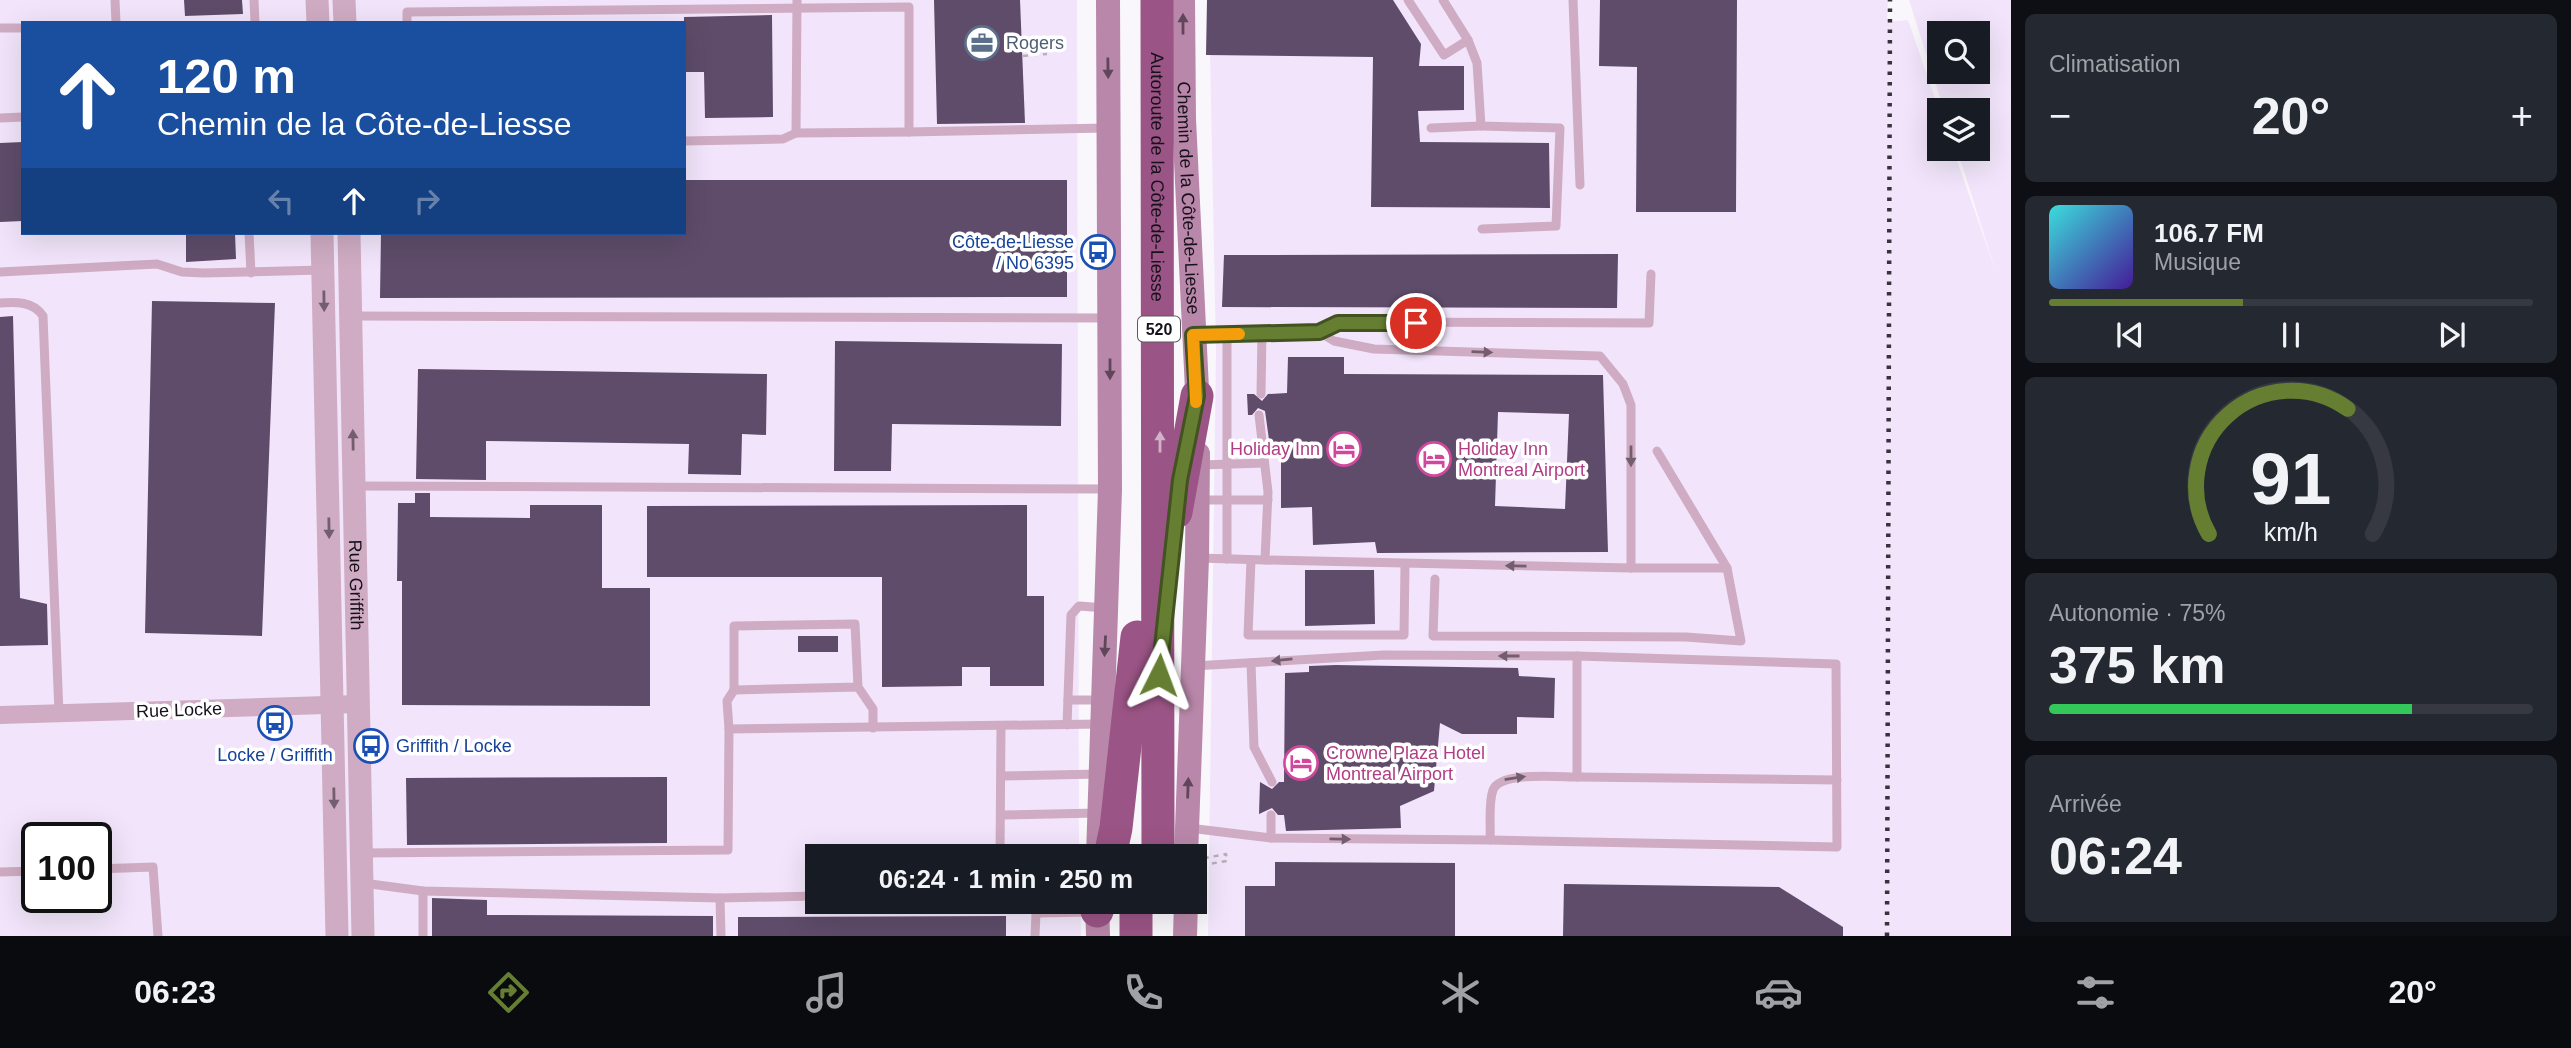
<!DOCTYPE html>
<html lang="fr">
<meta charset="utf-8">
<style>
:root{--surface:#171b24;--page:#242831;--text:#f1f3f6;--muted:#9ea1a6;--line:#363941;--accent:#657e31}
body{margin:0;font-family:Helvetica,sans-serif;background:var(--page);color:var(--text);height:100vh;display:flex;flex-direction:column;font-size:26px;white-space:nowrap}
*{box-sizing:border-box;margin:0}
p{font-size:23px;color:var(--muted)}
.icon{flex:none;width:38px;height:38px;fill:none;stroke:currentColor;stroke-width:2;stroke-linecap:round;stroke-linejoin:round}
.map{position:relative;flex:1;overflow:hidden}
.panel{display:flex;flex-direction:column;gap:14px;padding:14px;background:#0d0f14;width:560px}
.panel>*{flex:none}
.top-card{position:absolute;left:21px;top:21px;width:665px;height:214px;border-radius:0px;box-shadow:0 7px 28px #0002;background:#1a4fa0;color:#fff;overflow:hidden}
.buttons{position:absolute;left:1927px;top:21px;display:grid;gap:14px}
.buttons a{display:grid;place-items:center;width:63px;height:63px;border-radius:0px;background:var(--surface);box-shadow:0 7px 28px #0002;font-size:35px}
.speed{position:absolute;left:21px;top:822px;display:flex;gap:14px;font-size:35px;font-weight:700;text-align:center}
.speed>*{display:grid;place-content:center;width:91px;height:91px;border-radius:50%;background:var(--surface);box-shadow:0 7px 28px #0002;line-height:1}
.speed .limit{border:4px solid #111;border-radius:10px;background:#fff;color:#111}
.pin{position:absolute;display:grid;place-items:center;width:60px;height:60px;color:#fff;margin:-30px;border:4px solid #fff;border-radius:50%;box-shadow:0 2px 7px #0007}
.me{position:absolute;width:77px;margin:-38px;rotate:3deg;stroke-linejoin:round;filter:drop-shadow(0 0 5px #0008)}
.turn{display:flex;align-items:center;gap:24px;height:147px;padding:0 21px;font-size:32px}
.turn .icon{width:91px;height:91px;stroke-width:2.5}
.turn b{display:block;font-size:49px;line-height:60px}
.lanes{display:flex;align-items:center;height:66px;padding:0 21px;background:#0003;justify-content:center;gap:35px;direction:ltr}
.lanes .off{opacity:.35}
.big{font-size:52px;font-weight:800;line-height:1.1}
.panel .widget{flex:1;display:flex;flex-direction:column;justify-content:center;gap:10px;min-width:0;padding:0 24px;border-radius:10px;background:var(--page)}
.panel .dial{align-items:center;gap:0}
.dial svg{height:182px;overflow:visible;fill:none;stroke:var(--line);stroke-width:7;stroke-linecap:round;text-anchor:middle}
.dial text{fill:var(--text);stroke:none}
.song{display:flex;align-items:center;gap:21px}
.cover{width:84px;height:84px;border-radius:10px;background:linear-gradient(135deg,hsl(180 70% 55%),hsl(260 70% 35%))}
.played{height:7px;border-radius:4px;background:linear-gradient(90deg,var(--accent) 40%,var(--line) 40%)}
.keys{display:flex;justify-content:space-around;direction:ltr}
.heat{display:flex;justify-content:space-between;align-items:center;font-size:38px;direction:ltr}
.charge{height:10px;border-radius:5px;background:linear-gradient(90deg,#34c759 75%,var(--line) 0)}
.trip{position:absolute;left:805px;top:844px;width:402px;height:70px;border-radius:0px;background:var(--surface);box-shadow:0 7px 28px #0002;font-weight:800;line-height:70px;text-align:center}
.tab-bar{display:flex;height:112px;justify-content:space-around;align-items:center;background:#090b0e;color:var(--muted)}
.tab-bar .icon{width:49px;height:49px}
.tab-bar .on{color:var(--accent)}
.tab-bar b{font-size:32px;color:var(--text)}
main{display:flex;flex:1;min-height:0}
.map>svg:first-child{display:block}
.built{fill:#f2e5fb;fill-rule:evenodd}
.building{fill:#5e4c6a;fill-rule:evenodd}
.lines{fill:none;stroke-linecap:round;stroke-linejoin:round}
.path{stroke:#b4b0b7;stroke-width:2.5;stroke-dasharray:5 5;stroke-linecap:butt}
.service{stroke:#cfacc3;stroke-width:9}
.minor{stroke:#cfacc3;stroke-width:18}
.tertiary{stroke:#cfacc3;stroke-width:23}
.secondary{stroke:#b987a9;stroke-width:24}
.motorway{stroke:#9a5485;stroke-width:33}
.rail{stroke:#37323b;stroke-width:4.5;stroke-dasharray:3.5 7;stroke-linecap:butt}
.oneway{fill:#60465b}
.oneway2{fill:#735e6f}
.oneway3{fill:#d2b2c8}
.route-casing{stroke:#425220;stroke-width:18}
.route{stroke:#657e31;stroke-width:12}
.slow{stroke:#f59e0b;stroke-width:12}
.labels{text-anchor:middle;stroke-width:7;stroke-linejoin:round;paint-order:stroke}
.shield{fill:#fff;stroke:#5d585f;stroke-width:2}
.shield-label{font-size:16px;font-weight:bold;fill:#17111b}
.service-label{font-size:18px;fill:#4e5e75;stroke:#fff;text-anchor:start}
.street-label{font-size:18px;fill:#17111b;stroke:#fff}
.transit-label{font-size:18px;fill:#164399;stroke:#fff;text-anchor:end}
.hotel-label{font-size:18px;fill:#b23c85;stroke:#fff;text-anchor:start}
</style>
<main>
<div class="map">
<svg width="2011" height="936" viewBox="0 0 2011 936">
<rect width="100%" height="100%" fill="#f9f6fc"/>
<g class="built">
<path d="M0,0H1077L1079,856H817V901H1080L1081,936H0ZM23,23H684V233H23ZM37,838H96V898H37Z"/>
<path d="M1209,0H1888L1887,22L1908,20L1939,110V149H1953L1996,272L1957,149H1978V110H1944L1909,0H2011V936H1208L1216,351ZM1939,33H1978V72H1939Z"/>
</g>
<g class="building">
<path d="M184,0H242L243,14L185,16Z"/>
<path d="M934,0H1020L1025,123L937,124Z"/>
<path d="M1207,0H1393L1421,44L1419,66H1464V110L1418,111L1420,142L1549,143L1550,208L1371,207L1373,57L1206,55Z"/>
<path d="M1600,0H1737L1736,212H1636L1637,67L1599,66Z"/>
<path d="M772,15L773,117L705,118L704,72H684V17Z"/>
<path d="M23,142V221L0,222V143Z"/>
<path d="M684,180H1067V297L380,298L381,233H684Z"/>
<path d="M186,233H235L236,259L186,262Z"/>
<path d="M1618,254L1617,308L1222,307L1224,255Z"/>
<path d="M152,301L275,303L262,636L145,633Z"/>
<path d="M13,316L20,598L47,604L48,645L0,646V317Z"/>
<path d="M835,341L1062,344L1061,426L892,424L891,471H834Z"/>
<path d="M1288,357H1344V374L1603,375L1608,552L1377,553L1375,542L1313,545L1312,507L1281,508V449L1270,447L1265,411L1258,408L1252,415H1248L1247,394H1254L1262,401L1268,394L1287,393ZM1498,412L1569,414L1565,509L1495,506Z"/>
<path d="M418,369L767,374L766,435L742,434L741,475L688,474L689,444L486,441V480L416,479Z"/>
<path d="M415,493H430V517L530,518V505H602V588H650V706L402,705V581H397L398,503H415Z"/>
<path d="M1027,505V596H1044V686H990V667H962V686L882,687V577H647V506Z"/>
<path d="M1305,570H1374L1375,624L1305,626Z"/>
<rect x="798" y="636" width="40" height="16"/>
<path d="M1336,665L1518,668L1519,676L1555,678L1554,718L1517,717V734H1462L1440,723L1434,791L1400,806L1401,828L1286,831L1284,815H1278L1272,808L1259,814L1260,782L1272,789L1279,782H1284L1285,673L1309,672V666Z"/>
<path d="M667,777V843L407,845L406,778Z"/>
<path d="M1275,862L1455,863V936H1245V886H1275Z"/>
<path d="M1564,884L1779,887L1843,927V936H1563Z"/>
<path d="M432,898L487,900V915L713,916V936H432Z"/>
<path d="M1006,916V936H738V917Z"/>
</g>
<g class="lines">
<g class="path">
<path d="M1023,56L1047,54"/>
<path d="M1202,865L1227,861L1226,854L1205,858"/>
</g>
<g class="service">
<path d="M115,0L116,23"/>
<path d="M254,0L255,23"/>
<path d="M797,0L796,133L909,132"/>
<path d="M1408,0L1444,55L1468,40L1443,0"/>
<path d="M1573,0L1580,185"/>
<path d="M407,23V12L909,7V132L1106,128"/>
<path d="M0,28H23"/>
<path d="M1468,40L1477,63L1481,126L1560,128L1556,226L1482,229"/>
<path d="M0,118L23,117"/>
<path d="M1431,128L1481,126"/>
<path d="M684,141L783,139L796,133"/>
<path d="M249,233L251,273"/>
<path d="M0,272L157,264L182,272L204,273L322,270"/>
<path d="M0,303C16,302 33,301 43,316L59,713"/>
<path d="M352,316L1108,318"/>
<path d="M1194,335L1319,332L1338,322L1649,323L1651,274"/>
<path d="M1261,394L1262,332"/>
<path d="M1657,451L1727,568"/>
<path d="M1200,465L1264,463"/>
<path d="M356,486L1108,489"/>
<path d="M1200,500H1268"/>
<path d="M1199,558L1265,560L1268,492L1259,415"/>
<path d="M1227,559V335"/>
<path d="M1251,560L1248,635H1404L1405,565"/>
<path d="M1265,560L1631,568V405L1623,384L1600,356L1374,349L1334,341L1319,332"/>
<path d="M1435,579L1433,636L1686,637L1741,641L1727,568H1631"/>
<path d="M1251,663L1254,747L1272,782"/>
<path d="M1193,666L1384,655L1577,656L1836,664L1837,847L1490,840"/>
<path d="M858,687L734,690V626L855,624L858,687L873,709V728"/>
<path d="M1068,700H1101"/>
<path d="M1067,725L1071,615L1079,606L1106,608"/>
<path d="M729,729L727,701L734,690"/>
<path d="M1001,776L1099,774"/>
<path d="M1577,777L1837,780"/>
<path d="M1001,815L1097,813"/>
<path d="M1271,815V838"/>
<path d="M1189,828L1271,838L1490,840C1491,826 1488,804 1493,790C1500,771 1559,777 1577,777V656"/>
<path d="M363,853L728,850L729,729L1101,724"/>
<path d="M1000,856L1001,726"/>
<path d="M96,869L153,867L158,936"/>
<path d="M0,872L37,871"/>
<path d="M363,883L423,891L720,898L817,896"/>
<path d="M423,891V936"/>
<path d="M720,898L721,936"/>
<path d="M1035,901L1036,913L1092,912"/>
<path d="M1035,936L1036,913"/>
</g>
<path class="minor" d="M0,715L358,704"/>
<g class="tertiary">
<path d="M317,0L318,23"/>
<path d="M344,0L345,23"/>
<path d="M322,233L337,936"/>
<path id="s1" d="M349,233L363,936"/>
</g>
<g class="secondary">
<path id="s2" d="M1183,0L1184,119L1198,411"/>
<path d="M1098,856L1110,489L1108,0"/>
<path d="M1186,856L1197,558L1198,454"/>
<path d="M1097,901L1098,936"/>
<path d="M1185,936L1186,901"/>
</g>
<g class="motorway">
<path id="s3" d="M1157,0L1158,856"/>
<path d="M1176,512L1197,396"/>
<path d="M1110,856L1116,828L1137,637"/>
<path d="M1097,911L1100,901"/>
<path d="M1136,936V901"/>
</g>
<path class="rail" d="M1887,936L1890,0"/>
</g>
<defs><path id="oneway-solid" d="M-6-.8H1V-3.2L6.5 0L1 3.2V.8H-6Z" transform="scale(1.75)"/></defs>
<g class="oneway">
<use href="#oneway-solid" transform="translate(1183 24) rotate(-90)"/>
<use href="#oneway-solid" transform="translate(1108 68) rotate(89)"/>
<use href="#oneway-solid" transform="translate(1110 369) rotate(90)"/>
<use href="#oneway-solid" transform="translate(1105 646) rotate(93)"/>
<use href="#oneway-solid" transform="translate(1188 788) rotate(-88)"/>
</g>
<g class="oneway2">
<use href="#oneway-solid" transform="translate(324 301) rotate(89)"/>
<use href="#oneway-solid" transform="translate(1482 352) rotate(2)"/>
<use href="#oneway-solid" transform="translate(353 440) rotate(-91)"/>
<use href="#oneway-solid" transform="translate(1631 456) rotate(90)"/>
<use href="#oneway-solid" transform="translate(329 528) rotate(89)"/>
<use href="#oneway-solid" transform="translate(1516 566) rotate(-179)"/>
<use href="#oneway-solid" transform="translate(1509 656) rotate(180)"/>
<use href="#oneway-solid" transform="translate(1282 660) rotate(174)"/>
<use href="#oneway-solid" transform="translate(1515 778) rotate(-9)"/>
<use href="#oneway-solid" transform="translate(334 798) rotate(89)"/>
<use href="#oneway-solid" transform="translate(1340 839) rotate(1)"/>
</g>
<use class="oneway3" href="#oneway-solid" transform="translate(1160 442) rotate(-90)"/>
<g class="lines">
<g class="route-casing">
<path id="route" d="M1159,675L1180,480L1197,396L1193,335L1319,332L1338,323H1416"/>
</g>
<use href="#route" class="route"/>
<path class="slow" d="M1196,402L1193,335L1239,334"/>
</g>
<defs>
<g id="office-ring" transform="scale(1.75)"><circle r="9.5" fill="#fff" stroke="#5c6f8a" stroke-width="1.5"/><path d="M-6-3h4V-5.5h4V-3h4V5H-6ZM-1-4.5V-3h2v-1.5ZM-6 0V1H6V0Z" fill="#5c6f8a"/></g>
<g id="bus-ring" transform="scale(1.75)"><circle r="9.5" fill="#fff" stroke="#1a4fb4" stroke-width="1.5"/><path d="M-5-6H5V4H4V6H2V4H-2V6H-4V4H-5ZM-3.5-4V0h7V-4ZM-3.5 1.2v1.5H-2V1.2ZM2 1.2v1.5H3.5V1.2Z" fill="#1a4fb4"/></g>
<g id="hotel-ring" transform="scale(1.75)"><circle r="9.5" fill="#fff" stroke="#d1479c" stroke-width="1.5"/><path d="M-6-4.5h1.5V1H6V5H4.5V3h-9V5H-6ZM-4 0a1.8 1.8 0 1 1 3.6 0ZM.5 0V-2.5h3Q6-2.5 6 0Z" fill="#d1479c"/></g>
</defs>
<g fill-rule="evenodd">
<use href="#office-ring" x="982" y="43"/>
<use href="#bus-ring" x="1098" y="252"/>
<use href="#hotel-ring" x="1344" y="449"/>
<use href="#hotel-ring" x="1434" y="459"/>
<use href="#bus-ring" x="275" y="723"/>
<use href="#bus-ring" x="371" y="746"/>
<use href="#hotel-ring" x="1301" y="763"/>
</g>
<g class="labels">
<rect class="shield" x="1138" y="316.5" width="42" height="25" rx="5"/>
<g class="shield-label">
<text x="1159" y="335">520</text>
</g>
<g class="service-label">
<text x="1006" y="49">Rogers</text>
</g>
<g class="street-label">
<text dy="6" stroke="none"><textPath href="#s3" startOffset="177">Autoroute de la Côte-de-Liesse</textPath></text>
<text dy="6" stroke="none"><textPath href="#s2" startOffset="198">Chemin de la Côte-de-Liesse</textPath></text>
<text dy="6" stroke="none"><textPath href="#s1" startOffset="352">Rue Griffith</textPath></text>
<text transform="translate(179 710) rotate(-2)" y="6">Rue Locke</text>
</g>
<g class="transit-label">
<text x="1074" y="248">Côte-de-Liesse<tspan x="1074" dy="21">/ No 6395</tspan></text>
<text x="396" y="752" text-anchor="start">Griffith / Locke</text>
<text x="275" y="761" text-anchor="middle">Locke / Griffith</text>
</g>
<g class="hotel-label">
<text x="1320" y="455" text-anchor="end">Holiday Inn</text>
<text x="1458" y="455">Holiday Inn<tspan x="1458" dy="21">Montreal Airport</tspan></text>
<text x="1326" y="759">Crowne Plaza Hotel<tspan x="1326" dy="21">Montreal Airport</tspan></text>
</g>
</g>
</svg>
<div class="buttons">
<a><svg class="icon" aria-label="search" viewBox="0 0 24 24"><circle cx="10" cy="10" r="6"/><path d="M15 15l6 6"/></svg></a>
<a><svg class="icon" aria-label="layers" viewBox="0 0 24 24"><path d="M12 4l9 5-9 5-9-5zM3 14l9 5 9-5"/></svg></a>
</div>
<div class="speed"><div class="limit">100</div></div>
<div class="pin" style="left:1416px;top:323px;background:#d93025"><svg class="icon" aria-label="arrive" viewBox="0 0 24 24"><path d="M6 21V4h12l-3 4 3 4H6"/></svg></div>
<svg class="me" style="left:1159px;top:675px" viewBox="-20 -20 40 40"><path d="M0-17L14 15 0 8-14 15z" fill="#657e31" stroke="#fff" stroke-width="4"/></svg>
<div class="trip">06:24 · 1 min · 250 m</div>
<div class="top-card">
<div class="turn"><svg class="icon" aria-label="ahead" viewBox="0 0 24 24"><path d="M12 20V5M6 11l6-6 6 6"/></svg><div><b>120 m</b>Chemin de la Côte-de-Liesse</div></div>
<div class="lanes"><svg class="icon off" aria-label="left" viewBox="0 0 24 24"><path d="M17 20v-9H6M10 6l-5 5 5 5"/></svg><svg class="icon" aria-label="ahead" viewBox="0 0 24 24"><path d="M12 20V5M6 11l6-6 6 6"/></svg><svg class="icon off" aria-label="right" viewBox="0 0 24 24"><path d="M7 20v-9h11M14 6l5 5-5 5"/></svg></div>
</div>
</div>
<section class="panel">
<div class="widget"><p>Climatisation</p>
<div class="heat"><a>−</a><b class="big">20°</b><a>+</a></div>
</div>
<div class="widget">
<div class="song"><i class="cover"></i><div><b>106.7 FM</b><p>Musique</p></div></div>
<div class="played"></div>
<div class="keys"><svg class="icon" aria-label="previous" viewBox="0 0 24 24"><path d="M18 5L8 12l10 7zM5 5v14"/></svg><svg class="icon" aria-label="pause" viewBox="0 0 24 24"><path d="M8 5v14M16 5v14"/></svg><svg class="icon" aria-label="next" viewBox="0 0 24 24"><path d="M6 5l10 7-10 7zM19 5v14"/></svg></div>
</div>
<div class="widget dial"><svg viewBox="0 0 100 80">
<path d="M14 69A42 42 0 1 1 86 69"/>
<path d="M14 69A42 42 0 0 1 75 14" stroke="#657e31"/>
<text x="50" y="56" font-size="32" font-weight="700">91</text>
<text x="50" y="72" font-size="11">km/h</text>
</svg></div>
<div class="widget"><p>Autonomie · 75%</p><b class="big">375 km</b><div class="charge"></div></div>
<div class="widget"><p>Arrivée</p><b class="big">06:24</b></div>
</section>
</main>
<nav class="tab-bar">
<b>06:23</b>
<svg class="icon on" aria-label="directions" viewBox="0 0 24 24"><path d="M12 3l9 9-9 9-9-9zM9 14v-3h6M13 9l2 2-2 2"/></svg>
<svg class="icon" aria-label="music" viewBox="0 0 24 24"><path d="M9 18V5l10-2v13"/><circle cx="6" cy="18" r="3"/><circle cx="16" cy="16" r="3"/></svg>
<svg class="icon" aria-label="phone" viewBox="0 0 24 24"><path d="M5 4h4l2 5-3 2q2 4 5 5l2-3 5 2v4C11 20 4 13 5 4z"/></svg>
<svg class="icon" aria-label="climate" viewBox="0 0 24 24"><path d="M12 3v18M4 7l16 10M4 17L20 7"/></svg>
<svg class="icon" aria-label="car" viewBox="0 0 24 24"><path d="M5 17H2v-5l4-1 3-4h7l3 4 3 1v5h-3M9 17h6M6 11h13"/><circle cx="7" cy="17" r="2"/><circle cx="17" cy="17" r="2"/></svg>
<svg class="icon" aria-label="filters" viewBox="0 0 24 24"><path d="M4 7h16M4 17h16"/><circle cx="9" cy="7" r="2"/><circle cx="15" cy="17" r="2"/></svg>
<b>20°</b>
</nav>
